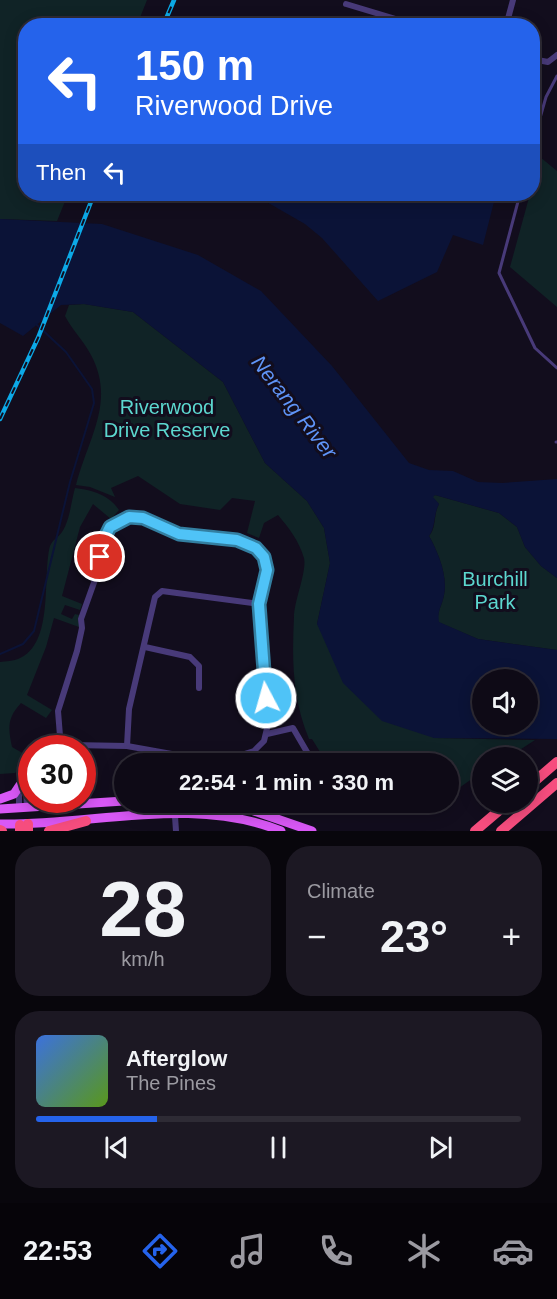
<!DOCTYPE html>
<meta charset="utf-8">
<style>
:root{--surface:#0e0a16;--page:#1c1823;--text:#f1f3f6;--muted:#9b9aa1;--line:#2e2b35;--accent:#2563eb}
body{margin:0;font-family:Helvetica,sans-serif;background:var(--page);color:var(--text);height:100vh;display:flex;flex-direction:column;font-size:22px;white-space:nowrap}
*{box-sizing:border-box;margin:0}
p{font-size:20px;color:var(--muted)}
.icon{flex:none;width:33px;height:33px;fill:none;stroke:currentColor;stroke-width:2;stroke-linecap:round;stroke-linejoin:round}
.map{position:relative;height:831px;overflow:hidden}
.sheet{display:flex;flex-direction:column;gap:15px;padding:15px;background:#08060c;flex:1}
.sheet>*{flex:none}
.banner{position:absolute;left:18px;top:18px;width:522px;height:183px;border-radius:24px;box-shadow:0 3px 15px #0003,0 0 0 2px var(--line);background:#2563eb;color:#fff;overflow:hidden}
.fabs{position:absolute;left:472px;top:669px;display:grid;gap:12px}
.fabs a{display:grid;place-items:center;width:66px;height:66px;border-radius:50%;background:var(--surface);box-shadow:0 3px 15px #0003,0 0 0 2px var(--line);font-size:30px}
.speed{position:absolute;left:18px;top:735px;display:flex;gap:12px;font-size:30px;font-weight:700;text-align:center}
.speed>*{display:grid;place-content:center;width:78px;height:78px;border-radius:50%;background:var(--surface);box-shadow:0 3px 15px #0003,0 0 0 2px var(--line);line-height:1}
.speed .limit{border:9px solid #d22;background:#fff;color:#111}
.pin{position:absolute;display:grid;place-items:center;width:51px;height:51px;color:#fff;margin:-26px;border:3px solid #fff;border-radius:50%;box-shadow:0 2px 6px #0007}
.me{position:absolute;width:66px;margin:-33px;rotate:354deg;stroke-linejoin:round;filter:drop-shadow(0 0 4px #0008)}
.turn{display:flex;align-items:center;gap:21px;height:126px;padding:0 18px;font-size:27px}
.turn .icon{width:78px;height:78px;stroke-width:2.5}
.turn b{display:block;font-size:42px;line-height:51px}
.then{display:flex;align-items:center;height:57px;padding:0 18px;background:#0003;gap:12px;font-size:22px}
.big{font-size:45px;font-weight:600;line-height:1.1}
.sheet .tile{flex:1;display:flex;flex-direction:column;justify-content:center;gap:9px;min-width:0;padding:0 21px;border-radius:24px;background:var(--page)}
.sheet .dial{align-items:center;gap:0}
.dial b{font-size:78px;line-height:1}
.song{display:flex;align-items:center;gap:18px}
.cover{width:72px;height:72px;border-radius:9px;background:linear-gradient(135deg,hsl(220 70% 55%),hsl(90 70% 35%))}
.played{height:6px;border-radius:3px;background:linear-gradient(90deg,var(--accent) 25%,var(--line) 25%)}
.keys{display:flex;justify-content:space-around;direction:ltr}
.heat{display:flex;justify-content:space-between;align-items:center;font-size:33px;direction:ltr}
.sheet .tiles{flex:1;display:grid;gap:15px;grid-template-columns:1fr 1fr}
.tile:last-child{grid-column:span 2}
.trip{position:absolute;left:114px;top:753px;width:345px;height:60px;border-radius:30px;background:var(--surface);box-shadow:0 3px 15px #0003,0 0 0 2px var(--line);font-weight:600;line-height:60px;text-align:center}
.dock{display:flex;height:96px;justify-content:space-around;align-items:center;background:#060409;color:var(--muted)}
.dock .icon{width:42px;height:42px}
.dock .selected{color:var(--accent)}
.dock b{font-size:27px;color:var(--text)}
.map>svg:first-child{display:block}
.green{fill:#102326}
.water{fill:#0b1337;fill-rule:evenodd}
.lines{fill:none;stroke-linecap:round;stroke-linejoin:round}
.stream{stroke:#0b1337;stroke-width:2}
.lane{stroke:#483a79;stroke-width:3}
.street{stroke:#483a79;stroke-width:6}
.primary{stroke:#d958f6;stroke-width:9}
.highway{stroke:#f64d7e;stroke-width:10}
.rail-casing{stroke:#0ca9e7;stroke-width:4.5}
.rail{stroke:#120d1d;stroke-width:2;stroke-dasharray:7;stroke-linecap:butt}
.route-casing{stroke:#337fa1;stroke-width:15}
.route{stroke:#4fc3f7;stroke-width:10}
.labels{text-anchor:middle;stroke-width:6;stroke-linejoin:round;paint-order:stroke}
.park-label{font-size:20px;fill:#5cd7cf;stroke:#120d1d}
.water-label{font-size:21px;font-style:italic;fill:#5f94f7;stroke:#120d1d}
</style>
<div class="map">
<svg width="557" height="831" viewBox="0 0 557 831">
<rect width="100%" height="100%" fill="#120d1d"/>
<g class="green">
<path d="M0,0H147L137,25L26,26V194H68L57,221L0,219Z"/>
<path d="M540,157L557,171V307L510,267L530,194H532Z"/>
<path d="M84,304L133,312L223,382L265,463L307,501L324,528L330,563L317,624L434,738L535,740L509,757L483,758V775L478,779L476,776L449,795L448,764L327,763L312,739H309C292,698 292,660 294,617C294,601 307,572 304,558C299,541 289,528 278,515L264,523L259,538L247,533L255,501L232,498L220,510L180,504L138,476L111,488L115,497L90,487L76,485C88,438 116,402 91,355C84,341 72,330 65,316L69,305Z"/>
<path d="M75,488C93,490 109,495 119,510L111,519L93,504L80,527L62,596L82,604L80,610L65,605L61,614L72,619L75,614L79,615V627L54,618L46,647L27,695L52,710L46,718L21,703C7,718 8,728 12,747L31,758L15,773L0,774V662C6,661 13,661 18,659C55,645 42,575 50,546C53,539 58,538 62,532C70,520 71,502 75,488Z"/>
<path d="M435,495L499,513L517,527L525,547L541,566L557,578V650L478,639L438,622C437,611 442,606 444,595C448,576 438,552 429,536C437,527 433,515 439,504L432,497Z"/>
<path d="M358,803H437L431,807L371,815Z"/>
</g>
<g class="water">
<path d="M258,194H496L483,245L453,235L437,272L378,301L322,238L305,224L258,197Z"/>
<path d="M0,219L102,224L198,255L261,291L332,366L409,463L429,470L453,471L478,482L502,483L557,479V578L541,566L525,547L517,527L499,513L435,495L433,497L439,504C433,515 436,527 429,536C438,552 448,576 444,595C442,606 437,610 439,622L478,639L557,650V739L434,738L382,721L343,683L317,624L330,563L324,528L307,501L265,463L223,382L133,312L84,304L61,305L23,336L0,323ZM483,680H528V724H483Z"/>
</g>
<g class="lines">
<path class="stream" d="M0,654L23,644L34,631L70,482L94,403L92,389L66,352L36,324"/>
<g class="lane">
<path d="M532,146L546,97L557,76"/>
<path d="M520,194L499,273L535,348L557,368"/>
<path d="M556,442H557"/>
</g>
<g class="street">
<path d="M346,4L419,26"/>
<path d="M506,26L513,0"/>
<path d="M532,59L548,62L557,55"/>
<path d="M145,647L190,657L199,666V688"/>
<path d="M267,734L293,728L314,764"/>
<path d="M60,736L58,711L77,651L82,628L81,619L96,577L105,536L110,527L129,517L143,518L179,534L237,540L256,548L264,557L267,570L259,604L269,720L264,741L254,751L222,761L205,760L127,746L71,745"/>
<path d="M127,746L129,709L155,597L162,591L259,604"/>
<path d="M53,748V741L60,736"/>
<path d="M174,802L176,831"/>
<path d="M27,808L26,789L32,775"/>
<path d="M19,809V787L32,767"/>
</g>
<g class="primary">
<path d="M0,799L14,794L20,785"/>
<path d="M208,802L251,810L312,831"/>
<path d="M0,809L124,801"/>
<path d="M0,824C92,826 192,795 281,831"/>
</g>
<g class="highway">
<path d="M528,787L557,762"/>
<path d="M28,824V831"/>
<path d="M20,825V831"/>
<path d="M0,830L2,831"/>
<path d="M49,831L86,821"/>
<path d="M475,831L509,802"/>
<path d="M501,831L557,783"/>
</g>
<g class="rail-casing">
<g id="rail">
<path d="M163,26L174,0"/>
<path d="M0,419L38,338L94,194"/>
</g>
</g>
<use href="#rail" class="rail"/>
</g>
<g class="lines">
<g class="route-casing">
<path id="route" d="M100,557L105,537L110,527L129,517L143,518L179,534L237,540L256,548L264,557L267,570L259,604L266,698"/>
</g>
<use href="#route" class="route"/>
</g>
<g class="labels">
<g class="park-label">
<text x="167" y="414">Riverwood<tspan x="167" dy="23">Drive Reserve</tspan></text>
<text x="495" y="586">Burchill<tspan x="495" dy="23">Park</tspan></text>
</g>
<g class="water-label">
<text transform="translate(294 407) rotate(52)" y="7">Nerang River</text>
</g>
</g>
</svg>
<div class="fabs">
<a><svg class="icon" aria-label="sound" viewBox="0 0 24 24"><path d="M4 9h4l5-4v14l-5-4H4zM17 9q2 3 0 6"/></svg></a>
<a><svg class="icon" aria-label="layers" viewBox="0 0 24 24"><path d="M12 4l9 5-9 5-9-5zM3 14l9 5 9-5"/></svg></a>
</div>
<div class="speed"><div class="limit">30</div></div>
<div class="pin" style="left:100px;top:557px;background:#d93025"><svg class="icon" aria-label="arrive" viewBox="0 0 24 24"><path d="M6 21V4h12l-3 4 3 4H6"/></svg></div>
<svg class="me" style="left:266px;top:698px" viewBox="-20 -20 40 40"><circle r="17" fill="#4fc3f7" stroke="#fff" stroke-width="3"/><path d="M0-11L8 9 0 5-8 9z" fill="#fff"/></svg>
<div class="trip">22:54 · 1 min · 330 m</div>
<div class="banner">
<div class="turn"><svg class="icon" aria-label="left" viewBox="0 0 24 24"><path d="M17 20v-9H6M10 6l-5 5 5 5"/></svg><div><b>150 m</b>Riverwood Drive</div></div>
<div class="then">Then<svg class="icon" aria-label="left" viewBox="0 0 24 24"><path d="M17 20v-9H6M10 6l-5 5 5 5"/></svg></div>
</div>
</div>
<section class="sheet">
<div class="tiles">
<div class="tile dial"><b>28</b><p>km/h</p></div>
<div class="tile"><p>Climate</p>
<div class="heat"><a>−</a><b class="big">23°</b><a>+</a></div>
</div>
<div class="tile">
<div class="song"><i class="cover"></i><div><b>Afterglow</b><p>The Pines</p></div></div>
<div class="played"></div>
<div class="keys"><svg class="icon" aria-label="previous" viewBox="0 0 24 24"><path d="M18 5L8 12l10 7zM5 5v14"/></svg><svg class="icon" aria-label="pause" viewBox="0 0 24 24"><path d="M8 5v14M16 5v14"/></svg><svg class="icon" aria-label="next" viewBox="0 0 24 24"><path d="M6 5l10 7-10 7zM19 5v14"/></svg></div>
</div>
</div>
</section>
<nav class="dock">
<b>22:53</b>
<svg class="icon selected" aria-label="directions" viewBox="0 0 24 24"><path d="M12 3l9 9-9 9-9-9zM9 14v-3h6M13 9l2 2-2 2"/></svg>
<svg class="icon" aria-label="music" viewBox="0 0 24 24"><path d="M9 18V5l10-2v13"/><circle cx="6" cy="18" r="3"/><circle cx="16" cy="16" r="3"/></svg>
<svg class="icon" aria-label="phone" viewBox="0 0 24 24"><path d="M5 4h4l2 5-3 2q2 4 5 5l2-3 5 2v4C11 20 4 13 5 4z"/></svg>
<svg class="icon" aria-label="climate" viewBox="0 0 24 24"><path d="M12 3v18M4 7l16 10M4 17L20 7"/></svg>
<svg class="icon" aria-label="car" viewBox="0 0 24 24"><path d="M5 17H2v-5l4-1 3-4h7l3 4 3 1v5h-3M9 17h6M6 11h13"/><circle cx="7" cy="17" r="2"/><circle cx="17" cy="17" r="2"/></svg>
</nav>
